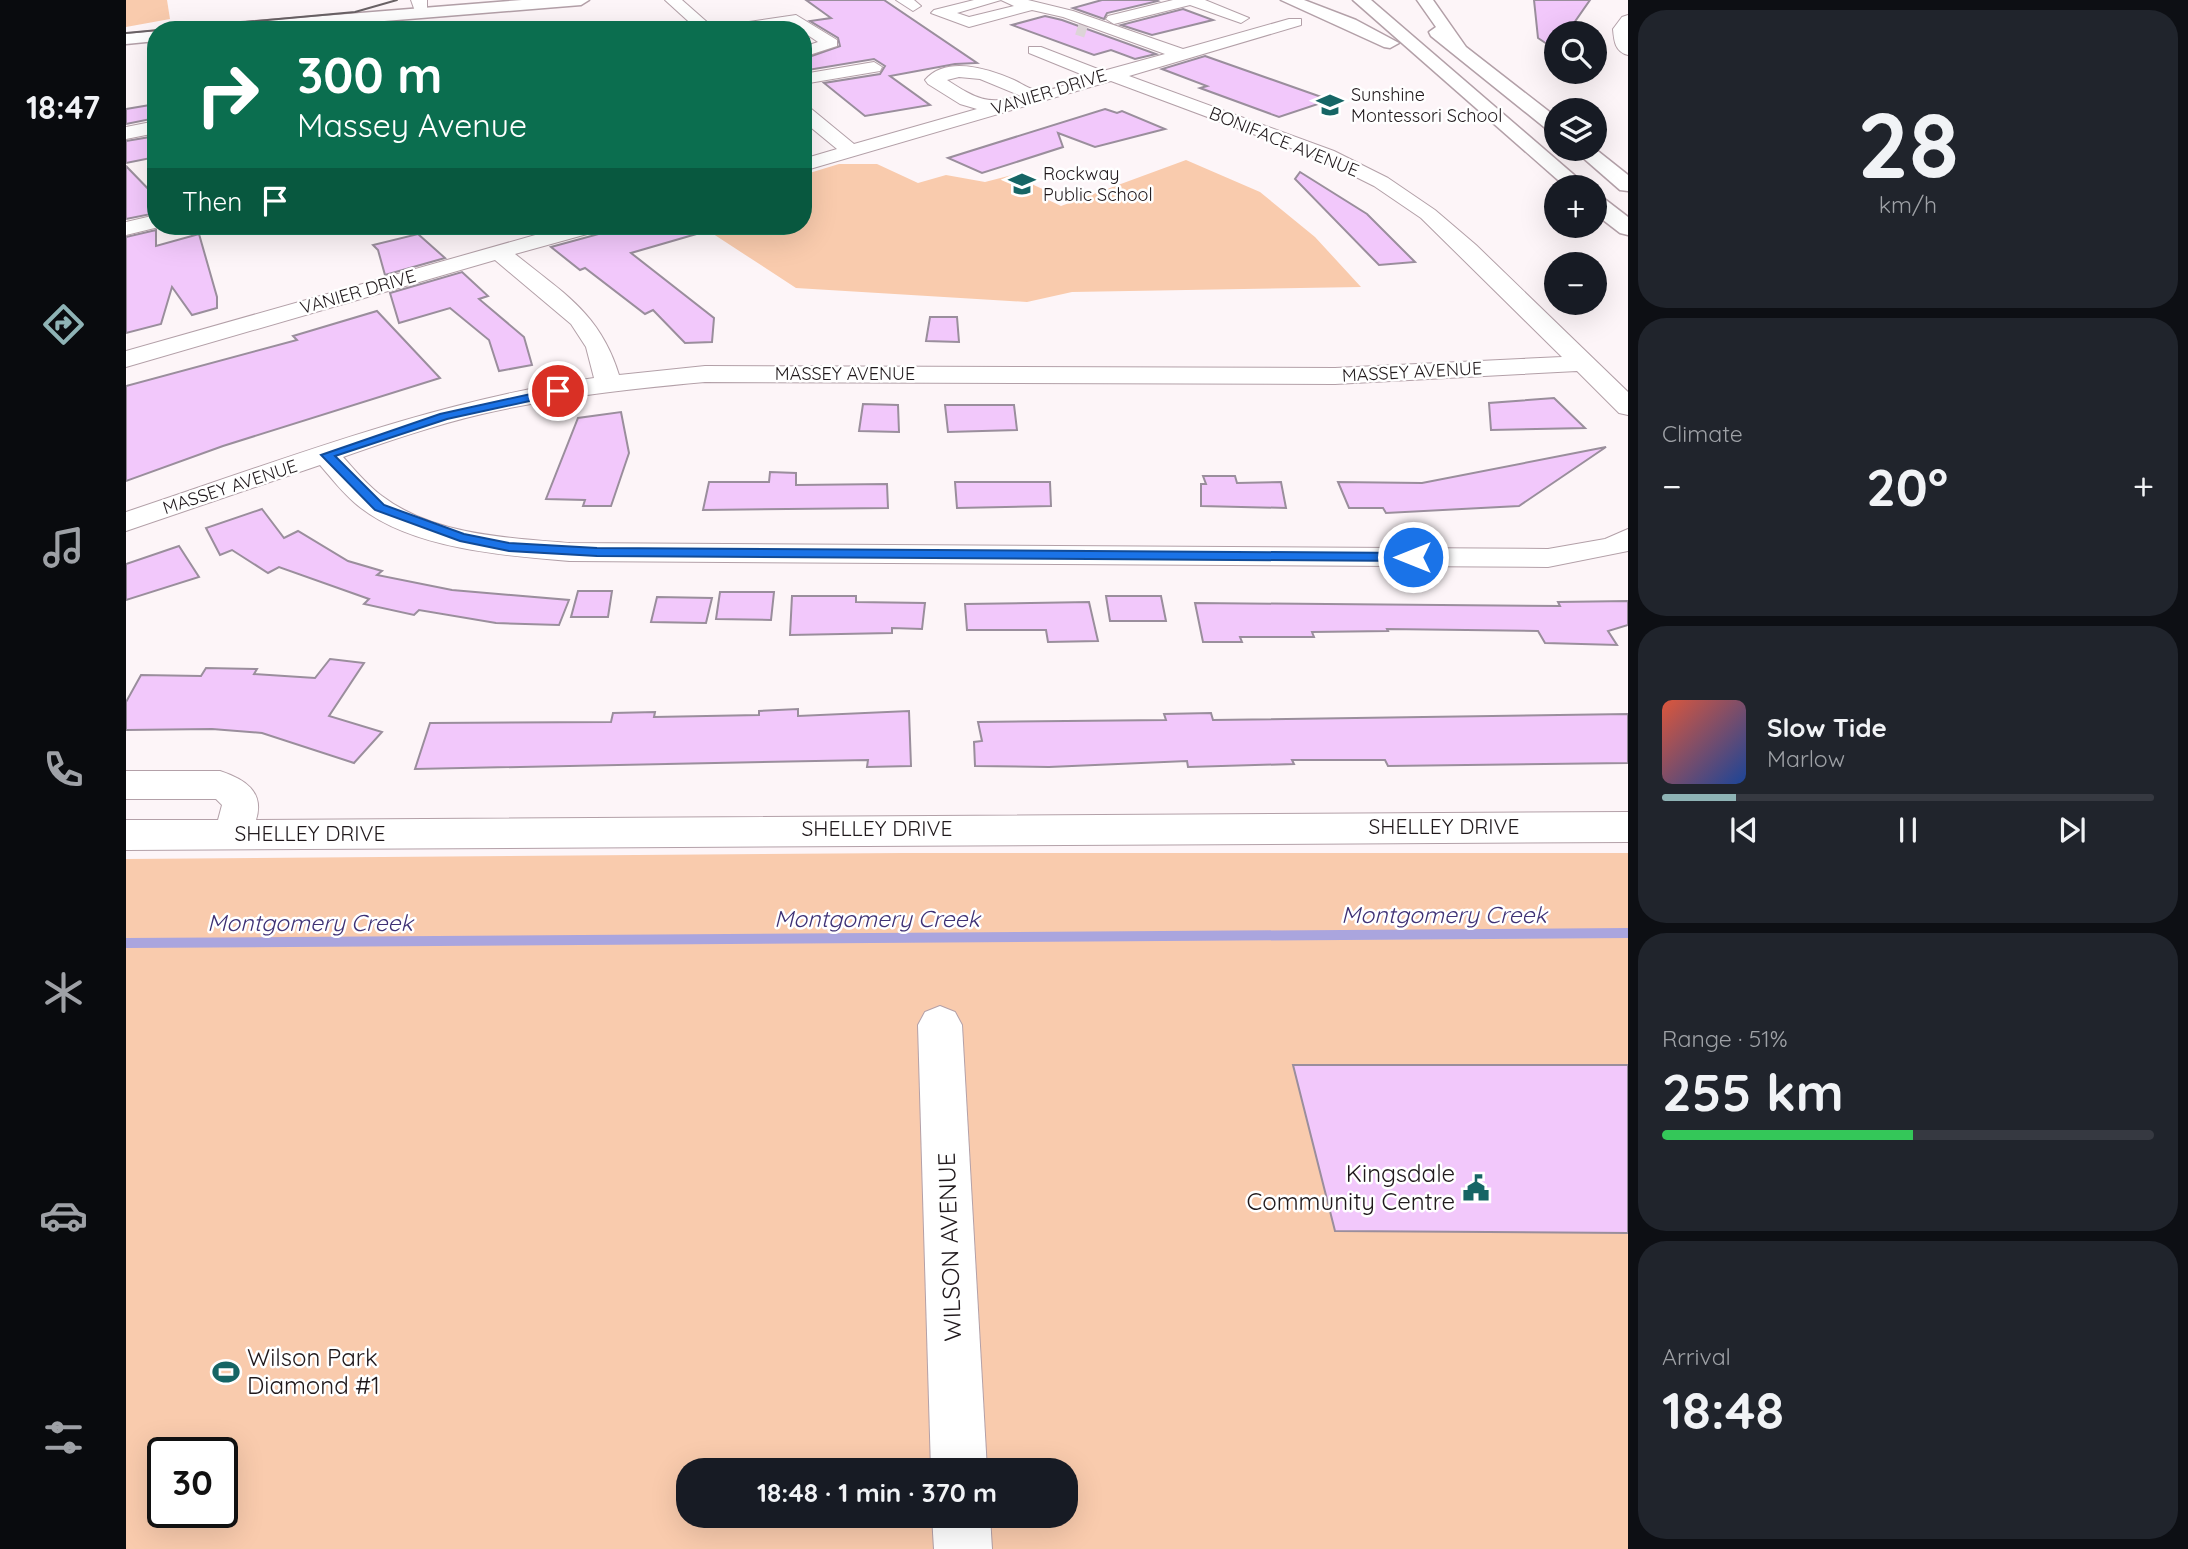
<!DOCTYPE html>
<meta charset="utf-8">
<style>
:root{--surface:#171b24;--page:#20242c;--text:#f1f3f6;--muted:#9ea1a6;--line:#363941;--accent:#8eb3b5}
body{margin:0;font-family:Quicksand,sans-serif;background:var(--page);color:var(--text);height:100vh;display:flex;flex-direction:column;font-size:26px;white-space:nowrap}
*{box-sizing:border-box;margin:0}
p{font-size:23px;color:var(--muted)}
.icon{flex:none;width:38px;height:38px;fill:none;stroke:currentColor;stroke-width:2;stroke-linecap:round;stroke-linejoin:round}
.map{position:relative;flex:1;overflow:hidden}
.sheet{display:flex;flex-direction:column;gap:10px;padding:10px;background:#0d0f14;width:560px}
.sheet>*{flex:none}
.top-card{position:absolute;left:21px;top:21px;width:665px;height:214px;border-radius:28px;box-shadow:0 7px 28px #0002;background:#0b6e4f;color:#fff;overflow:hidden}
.tools{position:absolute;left:1418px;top:21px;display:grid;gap:14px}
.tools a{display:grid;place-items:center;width:63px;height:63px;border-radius:50%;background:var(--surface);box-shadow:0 7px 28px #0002;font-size:35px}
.speed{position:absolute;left:21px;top:1437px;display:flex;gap:14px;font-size:35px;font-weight:700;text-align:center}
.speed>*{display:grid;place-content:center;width:91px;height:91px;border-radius:50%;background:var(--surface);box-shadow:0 7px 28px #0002;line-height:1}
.speed .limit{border:4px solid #111;border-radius:10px;background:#fff;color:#111}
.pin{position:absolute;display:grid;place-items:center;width:60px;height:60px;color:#fff;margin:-30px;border:4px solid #fff;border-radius:50%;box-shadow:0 2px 7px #0007}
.me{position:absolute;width:77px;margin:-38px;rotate:270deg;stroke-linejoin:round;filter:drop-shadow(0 0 5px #0008)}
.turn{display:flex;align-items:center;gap:24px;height:147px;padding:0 35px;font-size:32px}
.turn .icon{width:91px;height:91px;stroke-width:2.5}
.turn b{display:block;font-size:49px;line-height:60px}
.then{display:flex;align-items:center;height:66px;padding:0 35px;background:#0003;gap:14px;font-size:26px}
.big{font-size:52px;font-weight:700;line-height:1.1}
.sheet .widget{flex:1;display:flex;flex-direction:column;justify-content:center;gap:10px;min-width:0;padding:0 24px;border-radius:28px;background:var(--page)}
.sheet .dial{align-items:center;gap:0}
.dial b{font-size:91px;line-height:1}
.song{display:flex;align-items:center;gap:21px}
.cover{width:84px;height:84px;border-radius:10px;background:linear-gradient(135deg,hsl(10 70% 55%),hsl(220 70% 35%))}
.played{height:7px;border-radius:4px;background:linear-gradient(90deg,var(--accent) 15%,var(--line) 15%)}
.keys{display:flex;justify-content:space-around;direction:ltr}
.heat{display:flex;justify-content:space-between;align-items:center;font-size:38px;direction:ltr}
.charge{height:10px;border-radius:5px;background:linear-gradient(90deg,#34c759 51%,var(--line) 0)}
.trip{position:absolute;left:550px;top:1458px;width:402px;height:70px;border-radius:28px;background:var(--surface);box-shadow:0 7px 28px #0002;font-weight:700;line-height:70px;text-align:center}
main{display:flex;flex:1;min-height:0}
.tabs{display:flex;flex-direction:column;width:126px;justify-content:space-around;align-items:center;background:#090b0e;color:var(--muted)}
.tabs .icon{width:49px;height:49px}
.tabs .current{color:var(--accent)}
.tabs b{font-size:32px;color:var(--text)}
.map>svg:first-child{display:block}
.green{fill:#f9cbad;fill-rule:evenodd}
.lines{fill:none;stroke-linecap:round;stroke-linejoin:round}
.stream{stroke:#aaa5de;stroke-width:10}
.building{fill:#f2c8fb;stroke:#9a8e9c;stroke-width:2}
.minor-tunnel{stroke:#dcd4d7;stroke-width:18;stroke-dasharray:18 9;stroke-linecap:butt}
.minor-casing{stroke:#b3a0a8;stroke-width:2}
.major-casing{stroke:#b3a0a8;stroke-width:3}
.highway-casing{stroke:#b3a0a8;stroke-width:3}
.minor{fill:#fff;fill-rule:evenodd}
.major{fill:#fff;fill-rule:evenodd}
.highway{fill:#fff;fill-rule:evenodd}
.tram{stroke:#696265;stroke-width:2}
.route{fill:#1a73e8;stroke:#114b97;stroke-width:2}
.labels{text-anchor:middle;stroke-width:5;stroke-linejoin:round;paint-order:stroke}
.far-street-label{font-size:18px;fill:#20191c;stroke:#fff}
.far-poi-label{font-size:18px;fill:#20191c;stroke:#fff;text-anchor:start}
.street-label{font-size:21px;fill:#20191c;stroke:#fff}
.water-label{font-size:23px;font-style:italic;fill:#3e3175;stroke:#fff}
.near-poi-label{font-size:24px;fill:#20191c;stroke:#fff;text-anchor:end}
.near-street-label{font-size:24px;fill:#20191c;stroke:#fff}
</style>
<main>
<nav class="tabs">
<b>18:47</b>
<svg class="icon current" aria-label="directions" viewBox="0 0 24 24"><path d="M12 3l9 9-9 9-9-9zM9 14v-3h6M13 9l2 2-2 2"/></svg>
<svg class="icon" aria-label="music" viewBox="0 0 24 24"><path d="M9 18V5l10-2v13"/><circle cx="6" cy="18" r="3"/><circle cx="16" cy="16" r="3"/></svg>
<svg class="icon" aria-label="phone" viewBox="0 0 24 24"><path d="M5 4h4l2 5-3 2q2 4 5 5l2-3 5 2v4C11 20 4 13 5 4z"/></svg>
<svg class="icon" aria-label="climate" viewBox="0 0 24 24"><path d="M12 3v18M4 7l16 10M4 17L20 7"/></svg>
<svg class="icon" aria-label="car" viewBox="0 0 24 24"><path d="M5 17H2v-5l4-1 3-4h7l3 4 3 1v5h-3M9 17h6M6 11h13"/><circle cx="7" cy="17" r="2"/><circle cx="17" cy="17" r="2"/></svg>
<svg class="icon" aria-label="filters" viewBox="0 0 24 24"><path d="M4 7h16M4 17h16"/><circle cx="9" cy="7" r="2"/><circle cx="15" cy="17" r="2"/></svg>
</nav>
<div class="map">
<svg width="1502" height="1549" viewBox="0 0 1502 1549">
<rect width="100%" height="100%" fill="#fdf5f8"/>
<g class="green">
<path d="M0,0H41L44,19L0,27Z"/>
<path d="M1060,160L1134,192L1189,237L1235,287L946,292L901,302L670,288L575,226H677V175L713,164H751L792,183L820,175L859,182L886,175L925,193L916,197L935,206Z"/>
<path d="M778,853H1502V1549H0V859ZM37,1452H96V1512H37ZM562,1470H940V1516H562Z"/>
</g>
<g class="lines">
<path class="stream" d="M0,943L1502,933"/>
</g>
<g class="building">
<path d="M680,0H758L851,63L829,64L764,76L804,105L739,116L698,83L754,74L759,66L748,59L682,70L677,67V59L714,46L712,38L684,21L705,18Z"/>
<path d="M976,0H1030L1032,1L981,13L978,19L947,8Z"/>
<path d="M1408,0H1464L1441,33H1430V50L1412,38Z"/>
<path d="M1057,9L1087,20L1026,35L995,25Z"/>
<path d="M919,16L936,20L1030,54L1009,59L985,50L968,55L886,25Z"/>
<path d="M1079,56L1204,100L1153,117L1074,88L1081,86L1036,69Z"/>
<path d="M30,104V118L0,124V109Z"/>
<path d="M979,109L991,113L996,111L1039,129L969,147L932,133L937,147L856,173L822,158Z"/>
<path d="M30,136V157L0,163V141Z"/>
<path d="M0,166L30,197V213L0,219Z"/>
<path d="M1174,172L1241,214L1289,262L1253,265L1169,179Z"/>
<path d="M478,226H573L574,233L505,253L588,318L586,342L559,343L527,310L519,314L459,268L454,270L425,247L473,234Z"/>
<path d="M30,230V246L73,234L91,297V308L66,315L46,287L35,324L0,333V237Z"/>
<path d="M292,234L319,258L259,275L252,250L247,245Z"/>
<path d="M336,272L362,296L353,299L398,337L406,365L373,371L363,340L324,308L273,323L264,293Z"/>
<path d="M251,311L314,378L97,446L0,481V386L171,340L167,336Z"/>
<path d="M804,317H831L833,342L800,341Z"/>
<path d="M1428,398L1459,428L1365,430L1363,403Z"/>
<path d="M737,404L772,405L773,432L733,431Z"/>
<path d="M819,405H888L891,430L822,432Z"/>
<path d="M495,412L503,453L485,506H457L459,500L420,499L452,418Z"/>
<path d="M1480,447L1393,506L1260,513L1257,508H1223L1212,482L1296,483Z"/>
<path d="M644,472L670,473V485L761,484L762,508L577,510L583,482H643Z"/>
<path d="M1077,476H1109L1111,483L1155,482L1160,508L1075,506V484H1080Z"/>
<path d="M829,482H924L925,506L831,508Z"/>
<path d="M136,509L158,538L172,531L222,561L256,571L251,575L326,590L443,600L433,625L370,623L293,610L288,615L238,604L243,599L153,567L142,573L106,550L94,555L80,528Z"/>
<path d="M53,546L73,577L0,600V564Z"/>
<path d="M452,591H486L482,617H445Z"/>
<path d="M594,592H648L645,620L590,619Z"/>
<path d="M666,596H730V602L799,603L796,629L766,628V633L664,635Z"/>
<path d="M980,596H1035L1040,621H984Z"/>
<path d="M531,597L586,598L580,623L525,622Z"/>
<path d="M1502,601V625L1482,631L1491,645L1419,643L1412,631L1261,629L1262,631L1186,632L1188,637H1114L1116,642H1077L1069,603L1434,606L1432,602Z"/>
<path d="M963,602L972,641L922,642L920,630H841L839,604Z"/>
<path d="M204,659L238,663L203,716L256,732L228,763L136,733L86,729L0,730V702L15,675L75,676L80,668L131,669L128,674L189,678Z"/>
<path d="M672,709V716L783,711L785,766L741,767L742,760L289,769L304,723L485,722L487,713L529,712L528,717L633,715V711Z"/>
<path d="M1085,713L1087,720L1502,714V763L1262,766L1259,760H1166L1168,764L1062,767L1061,761L923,767L849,766L848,742L856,741L852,722L1040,720L1038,714Z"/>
<path d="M1167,1065H1502V1233L1209,1231Z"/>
</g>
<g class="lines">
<path class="minor-tunnel" d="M952,26L961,29"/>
<g class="minor-casing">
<g id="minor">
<path d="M285,0H301V17H291Z"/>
<path d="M539,0H556L590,30H572Z"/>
<path d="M770,0H788L795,6L787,11Z"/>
<path d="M848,0H875L831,13L843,17L888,6L875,0H902L947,11L1057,49L1163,19H1175V25L1003,76L1208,151L1262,178L1309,210L1350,245L1502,392V415L1493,413L1451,371L1209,384L579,382C504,389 429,397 356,414C309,425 263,441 217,457C229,470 241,485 256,496C307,535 382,538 444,543L1422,549L1479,539L1502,529V551L1422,567L444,561C380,556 288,549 235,508C219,496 207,480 194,465L0,531V512C154,461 306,401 468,378L460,347L445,324L369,260L0,367V351L441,226H475L472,231L389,254C437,293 474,313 493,375L579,366L1209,368L1436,357L1295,218L1248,186L1194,159L985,81L677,171V159L711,149L677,121V106L683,107L728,144L851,109L834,104L802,84L799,80C820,55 863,69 888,80C895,83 906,91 914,91C928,91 948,81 962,77L903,53V47H915L977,71L1039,54L937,17L906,10L843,27L805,13L808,10ZM833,77L854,79L895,96C861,106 849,98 821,80Z"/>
<path d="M1047,0H1079L1123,18L1115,23L1064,5L988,24L980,19L982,16Z"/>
<path d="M670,15L711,40V46L677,57V47L692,42L667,25L636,30H595L603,25Z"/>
<path d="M1502,15V55C1489,52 1488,41 1487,29L1496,17Z"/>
<path d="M748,62L756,67L754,71L677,84V74Z"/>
<path d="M30,121V133L0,139V127Z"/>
<path d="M30,215V226H37L0,235V222Z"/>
<path d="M0,771H94C118,779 139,791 130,820L1502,812V842L0,850V820H92L96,805L90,799H0Z"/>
<path d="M814,1006L829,1012L836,1025L861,1470H805L792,1025L799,1012Z"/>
<path d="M806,1516H864L866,1549H808Z"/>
</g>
</g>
<g class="major-casing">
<g id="major">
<path d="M396,0H463L455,5L148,30H75L83,25Z"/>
<path d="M30,31V41L0,44V34Z"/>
</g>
</g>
<g class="highway-casing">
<g id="highway">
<path d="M1155,0H1178L1230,20L1273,43L1264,48L1258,47Z"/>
<path d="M1227,0H1245L1462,187H1440Z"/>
<path d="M1291,0H1307L1340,47L1430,117V133L1423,131L1305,36L1303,32L1310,27Z"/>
<path d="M1468,148L1502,175V191L1494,190L1447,149Z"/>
<path d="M1468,196L1476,197L1502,217V235L1494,233L1468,213Z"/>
</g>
</g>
<use href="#minor" class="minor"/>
<use href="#major" class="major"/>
<use href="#highway" class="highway"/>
<path class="tram" d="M0,33L229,12L271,0"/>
</g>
<path class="route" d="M432,388L437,391L436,394L321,419L209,456L258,505L338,534L383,543L471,548L1287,553L1294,557L1287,561L471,556L383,551L334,541L249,510L195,455L314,414Z"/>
<defs>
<g id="school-bare" transform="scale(2.1)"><path d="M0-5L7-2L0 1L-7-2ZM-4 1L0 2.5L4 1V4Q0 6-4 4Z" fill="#166565" stroke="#fff" stroke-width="2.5" paint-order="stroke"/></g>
<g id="civic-bare" transform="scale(2.1)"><path d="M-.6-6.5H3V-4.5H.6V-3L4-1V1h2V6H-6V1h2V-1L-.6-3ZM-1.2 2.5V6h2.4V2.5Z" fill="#166565" stroke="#fff" stroke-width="2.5" paint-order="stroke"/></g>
<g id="stadium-bare" transform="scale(2.1)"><path d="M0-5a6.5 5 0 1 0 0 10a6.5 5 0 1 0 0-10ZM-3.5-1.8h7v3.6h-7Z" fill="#166565" stroke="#fff" stroke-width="2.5" paint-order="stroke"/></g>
</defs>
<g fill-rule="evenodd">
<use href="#school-bare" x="1204" y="105"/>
<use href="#school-bare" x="896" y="184"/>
<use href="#civic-bare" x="1350" y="1188"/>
<use href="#stadium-bare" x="100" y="1372"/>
</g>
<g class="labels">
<g class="far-street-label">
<text transform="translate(923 92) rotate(-17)" y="6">VANIER DRIVE</text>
<text transform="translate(1158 142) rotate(22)" y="6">BONIFACE AVENUE</text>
<text transform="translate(232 292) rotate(-16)" y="6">VANIER DRIVE</text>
<text transform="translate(1286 372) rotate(-3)" y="6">MASSEY AVENUE</text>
<text x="719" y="380">MASSEY AVENUE</text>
<text transform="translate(104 487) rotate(-18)" y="6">MASSEY AVENUE</text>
</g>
<g class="far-poi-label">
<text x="1225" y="101">Sunshine<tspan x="1225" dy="21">Montessori School</tspan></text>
<text x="917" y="180">Rockway<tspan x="917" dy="21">Public School</tspan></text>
</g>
<g class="street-label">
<text x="1318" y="834">SHELLEY DRIVE</text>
<text x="751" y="836">SHELLEY DRIVE</text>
<text x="184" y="841">SHELLEY DRIVE</text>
</g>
<g class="water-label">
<text x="1318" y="923">Montgomery Creek</text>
<text x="751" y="927">Montgomery Creek</text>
<text x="184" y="931">Montgomery Creek</text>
</g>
<g class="near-poi-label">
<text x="1329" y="1182">Kingsdale<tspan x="1329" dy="28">Community Centre</tspan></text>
<text x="121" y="1366" text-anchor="start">Wilson Park<tspan x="121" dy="28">Diamond #1</tspan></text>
</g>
<g class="near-street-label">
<text transform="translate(824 1247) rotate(-92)" y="8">WILSON AVENUE</text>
</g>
</g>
</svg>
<div class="tools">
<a><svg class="icon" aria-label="search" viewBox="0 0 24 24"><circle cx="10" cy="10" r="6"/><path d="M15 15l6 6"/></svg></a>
<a><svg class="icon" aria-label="layers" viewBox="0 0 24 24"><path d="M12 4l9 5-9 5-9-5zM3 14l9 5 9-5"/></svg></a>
<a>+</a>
<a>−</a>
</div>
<div class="speed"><div class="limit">30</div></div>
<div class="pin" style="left:432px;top:391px;background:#d93025"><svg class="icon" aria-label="arrive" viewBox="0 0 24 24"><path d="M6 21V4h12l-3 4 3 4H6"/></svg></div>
<svg class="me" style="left:1287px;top:557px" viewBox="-20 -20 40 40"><circle r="17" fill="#1a73e8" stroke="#fff" stroke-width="3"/><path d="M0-11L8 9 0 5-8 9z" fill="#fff"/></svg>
<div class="trip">18:48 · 1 min · 370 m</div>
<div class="top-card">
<div class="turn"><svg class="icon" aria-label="right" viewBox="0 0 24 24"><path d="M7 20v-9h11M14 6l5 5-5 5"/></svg><div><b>300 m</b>Massey Avenue</div></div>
<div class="then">Then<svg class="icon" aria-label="arrive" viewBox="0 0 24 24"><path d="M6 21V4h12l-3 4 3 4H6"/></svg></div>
</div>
</div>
<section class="sheet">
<div class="widget dial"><b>28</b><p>km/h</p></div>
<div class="widget"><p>Climate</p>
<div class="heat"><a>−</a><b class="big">20°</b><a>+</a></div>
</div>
<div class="widget">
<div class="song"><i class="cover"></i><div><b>Slow Tide</b><p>Marlow</p></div></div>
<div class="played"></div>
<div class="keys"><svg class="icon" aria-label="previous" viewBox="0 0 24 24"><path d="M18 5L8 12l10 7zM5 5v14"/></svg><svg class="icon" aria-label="pause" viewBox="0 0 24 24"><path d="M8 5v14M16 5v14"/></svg><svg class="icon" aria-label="next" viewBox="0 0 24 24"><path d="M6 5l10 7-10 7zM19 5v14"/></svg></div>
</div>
<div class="widget"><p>Range · 51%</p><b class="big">255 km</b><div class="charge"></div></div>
<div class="widget"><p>Arrival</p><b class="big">18:48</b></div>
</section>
</main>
